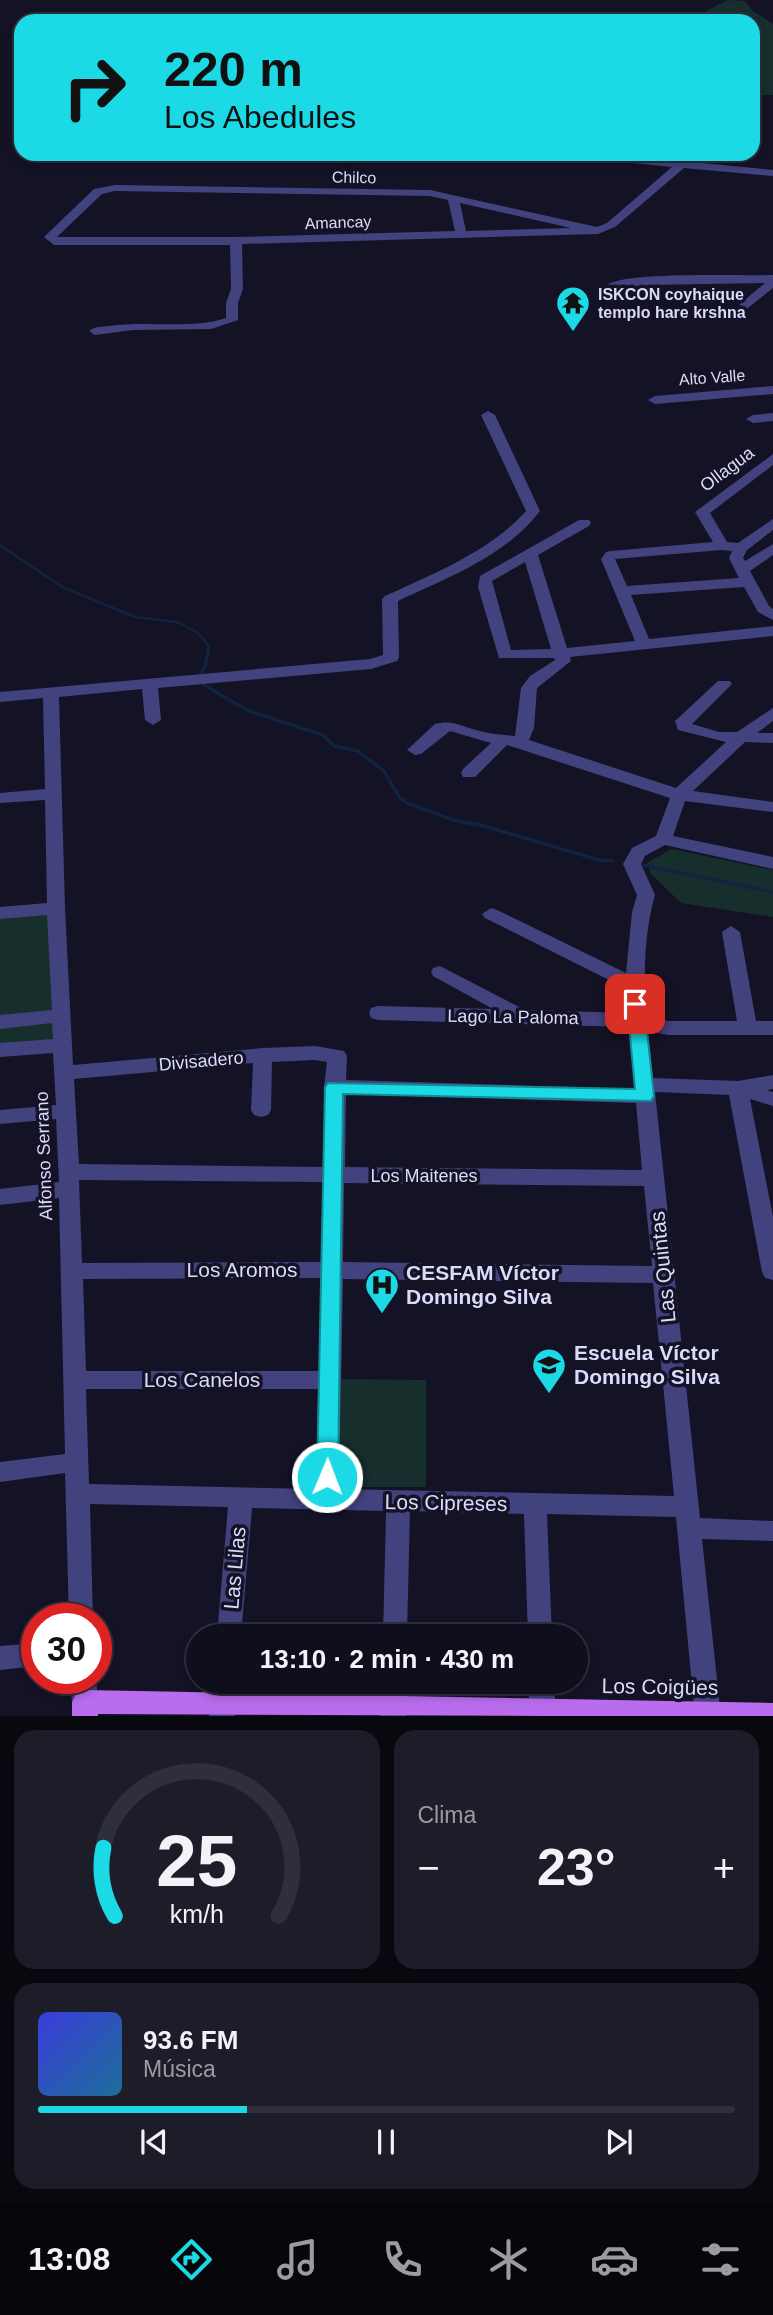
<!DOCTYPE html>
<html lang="es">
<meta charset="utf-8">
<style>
:root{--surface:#0f0e1c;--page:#1d1c29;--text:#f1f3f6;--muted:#9b9ca3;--line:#2f2e3b;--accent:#1bd9e5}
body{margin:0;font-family:Helvetica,sans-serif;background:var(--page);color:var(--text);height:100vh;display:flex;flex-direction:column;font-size:26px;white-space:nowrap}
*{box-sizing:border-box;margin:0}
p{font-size:23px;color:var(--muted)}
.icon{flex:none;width:38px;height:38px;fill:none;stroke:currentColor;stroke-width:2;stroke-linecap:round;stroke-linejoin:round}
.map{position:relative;height:1716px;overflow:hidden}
.panel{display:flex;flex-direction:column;gap:14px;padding:14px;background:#08080f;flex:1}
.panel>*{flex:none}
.top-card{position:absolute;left:14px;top:14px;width:746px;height:147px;border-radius:21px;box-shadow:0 4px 10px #0003,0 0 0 2px var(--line);background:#1bd9e5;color:#111;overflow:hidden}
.speed{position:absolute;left:21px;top:1603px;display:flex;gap:14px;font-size:35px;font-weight:700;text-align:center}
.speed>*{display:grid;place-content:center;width:91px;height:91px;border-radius:50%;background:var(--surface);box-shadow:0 4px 10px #0003,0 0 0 2px var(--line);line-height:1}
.speed .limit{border:10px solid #d22;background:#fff;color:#111}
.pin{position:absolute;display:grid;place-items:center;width:60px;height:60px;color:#fff;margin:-30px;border-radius:14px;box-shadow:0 4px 10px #0006}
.me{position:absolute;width:77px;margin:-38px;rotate:1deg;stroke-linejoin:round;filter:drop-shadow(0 0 5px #0008)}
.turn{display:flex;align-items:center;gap:24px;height:147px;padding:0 35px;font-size:32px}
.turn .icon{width:91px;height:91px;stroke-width:2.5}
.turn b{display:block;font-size:49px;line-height:60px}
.big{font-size:52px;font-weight:700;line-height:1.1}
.panel .tile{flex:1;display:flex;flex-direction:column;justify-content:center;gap:10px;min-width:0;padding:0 24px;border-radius:21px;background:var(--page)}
.panel .dial{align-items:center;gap:0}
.dial svg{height:182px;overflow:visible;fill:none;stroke:var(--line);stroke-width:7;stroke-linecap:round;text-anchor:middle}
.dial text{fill:var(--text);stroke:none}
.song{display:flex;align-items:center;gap:21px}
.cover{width:84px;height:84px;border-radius:10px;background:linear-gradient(135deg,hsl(240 70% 55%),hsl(200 70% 35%))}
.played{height:7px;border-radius:4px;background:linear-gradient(90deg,var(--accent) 30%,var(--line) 30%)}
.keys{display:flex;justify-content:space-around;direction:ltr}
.heat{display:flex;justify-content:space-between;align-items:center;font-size:38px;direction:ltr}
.panel .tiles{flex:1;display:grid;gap:14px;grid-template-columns:1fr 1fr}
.tile:last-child{grid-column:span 2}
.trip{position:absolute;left:186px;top:1624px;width:402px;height:70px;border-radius:35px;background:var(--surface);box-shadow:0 4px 10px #0003,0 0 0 2px var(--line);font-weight:700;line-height:70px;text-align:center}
.dock{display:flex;height:112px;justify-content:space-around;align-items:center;background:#06060b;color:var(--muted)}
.dock .icon{width:49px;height:49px}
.dock .current{color:var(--accent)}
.dock b{font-size:32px;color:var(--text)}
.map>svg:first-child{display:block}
.green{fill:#162e2c}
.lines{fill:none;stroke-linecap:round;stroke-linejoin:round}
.stream-far1{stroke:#10233f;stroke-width:2.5}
.stream{stroke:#10233f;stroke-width:3.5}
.minor{fill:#42427e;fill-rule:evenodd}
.major{fill:#b96dee;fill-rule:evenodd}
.route{fill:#1bd9e5;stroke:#128d95;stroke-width:2}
.labels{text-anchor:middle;stroke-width:7;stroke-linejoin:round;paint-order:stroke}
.far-street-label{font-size:16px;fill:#dcdafb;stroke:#141225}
.far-poi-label{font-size:16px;font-weight:bold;fill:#dcdafb;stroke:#141225;text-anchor:start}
.street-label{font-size:18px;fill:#dcdafb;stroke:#141225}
.near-street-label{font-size:21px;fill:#dcdafb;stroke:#141225}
.near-poi-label{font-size:21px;font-weight:bold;fill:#dcdafb;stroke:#141225;text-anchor:start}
</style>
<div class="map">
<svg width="773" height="1717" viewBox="0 0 773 1717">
<rect width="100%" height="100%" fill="#141225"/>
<g class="green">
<path d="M728,0L745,1L753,11L773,24V95H753L752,21H686Z"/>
<path d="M672,849L773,870V917L681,903L651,874L647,863Z"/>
<path d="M50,913L56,1012L0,1017V917Z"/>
<path d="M56,1021L57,1041L0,1046V1026Z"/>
<path d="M339,1379L426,1380V1487H336Z"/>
</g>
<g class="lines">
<path class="stream-far1" d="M0,545L62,587L135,617L177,622L197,632L209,646L208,649"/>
<g class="stream">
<path d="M209,647L205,667L200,675L204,685L247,710L323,735L334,746L358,751L384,771L399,797L407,803L453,820L484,826L599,860L613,861"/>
<path d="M643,865L773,892"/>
</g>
<g class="minor">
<path d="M488,154L519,157L610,154L773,170V176L684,168L615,227L598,234L242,244L243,289L238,303V320L211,329L133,330L95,335L89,331C95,326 102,327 109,326C147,320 190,330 226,318V303L231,289L230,245H54L44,237L94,189L115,185L430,190L597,227L607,223L672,167L575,157L519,163ZM115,191L430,196L448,200L455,231L236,237H57L102,194ZM460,203L571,228L466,231Z"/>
<path d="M773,275V288L744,311L740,310V304L765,283L651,285L613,289L607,285C625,271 744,276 773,275Z"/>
<path d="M773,386V394L655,404L648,400L655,396Z"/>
<path d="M488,411L495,415L540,511C506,556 447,578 398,601L399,658L397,661L371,669L158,688L161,720L153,725L145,720L142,689L59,697L65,908L73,1065L263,1048L315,1046L344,1051L347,1056L346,1080L635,1089L629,1027L378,1020L371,1018L369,1013L371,1008L378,1006L493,1009L433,976L431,972L433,968L440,966L525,1010L627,1013L625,988L485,918L482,914L491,908L497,910L626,973L632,912L637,895L623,864L632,848L656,836L670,798L507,745L475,777H463L461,773L463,769L491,743L450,731L421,754L415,755L407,750L435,724C453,719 463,727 480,731C491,734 503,735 515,736L521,688L530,676L555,660L554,658H499L478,587L480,576L579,520H589L591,523L589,526L538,555L567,648L635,641L601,559L606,552L611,551L713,542L695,512L773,454V465L710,513L727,542L738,543L773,519V530L747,550L743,558L745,561L773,544V555L750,571L769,606L773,609V620L758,612L744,587L631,595L649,639L773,626V636L570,657L571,661L537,688L534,728L529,740L676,788L726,742L678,730L675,721L718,681H730L732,684L692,724L719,732H737L773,708V721L757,733H773V743L745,742L693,791L773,802V812L685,801L673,836L773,857V869L665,845L645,856L641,864L655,895C644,934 643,977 647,1017L668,1021H737L722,932L731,926L740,932L756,1021H773V1035H668L648,1031L653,1078L738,1081L773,1075V1089L767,1090L773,1092V1106L750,1099L773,1217V1280L765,1278L762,1272L729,1095L655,1092L700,1518L773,1521V1541L702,1539L721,1717H695L676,1517L547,1514L552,1636H528L524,1514L410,1511L407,1636H383L386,1511L252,1508L241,1636H217L228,1507L90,1504L93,1619H69L65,1473L0,1482V1462L65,1454L59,1198L0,1205V1189L59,1182L56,1119L0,1124V1110L56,1105L53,1053L0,1057V1043L53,1039L52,1023L0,1029V1015L52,1010L47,915L0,919V907L47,903L45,800L0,803V793L45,789L43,698L0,702V692L370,659L383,655L382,599L385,596C434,573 489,552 526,511L481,415ZM722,550L732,551L729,558L739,578L627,586L615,559ZM525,562L551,649L511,650L492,581ZM315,1060L327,1062L324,1087L326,1091L324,1167L79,1164L74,1079L253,1063L251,1110L254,1115L261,1117L268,1115L271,1110L272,1062ZM346,1094L636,1103L642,1170L345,1167ZM79,1180L324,1182L322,1262L82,1263ZM344,1183L644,1186L652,1266L343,1262ZM321,1278L319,1371H86L83,1279ZM343,1279L653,1283L674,1496L339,1489ZM86,1389H318L316,1489L89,1484Z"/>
<path d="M773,413V421L753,423L746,419L753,415Z"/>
<path d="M37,1643V1666L0,1670V1646Z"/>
<path d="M70,1678H96L98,1702L94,1710L85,1714L76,1710L72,1702Z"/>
<path d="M212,1682H238L235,1717H209Z"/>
<path d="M381,1682H407L406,1717H380Z"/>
<path d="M528,1682H554L556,1717H530Z"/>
</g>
<path class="major" d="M85,1690L773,1703V1717L98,1714V1717H72V1702L76,1694Z"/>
</g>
<path class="route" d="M635,998L644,1004L654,1096L651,1101L343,1094L338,1477L335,1483L327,1486L320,1483L317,1477L325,1087L328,1083L635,1089L627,1004Z"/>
<defs>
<g id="temple-pin" transform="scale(1.75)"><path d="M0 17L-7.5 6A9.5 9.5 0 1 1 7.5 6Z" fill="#1bd9e5" stroke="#141225"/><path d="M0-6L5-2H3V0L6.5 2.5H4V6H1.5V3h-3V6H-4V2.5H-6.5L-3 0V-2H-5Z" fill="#111"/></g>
<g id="hospital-pin" transform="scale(1.75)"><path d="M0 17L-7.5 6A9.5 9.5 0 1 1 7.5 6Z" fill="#1bd9e5" stroke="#141225"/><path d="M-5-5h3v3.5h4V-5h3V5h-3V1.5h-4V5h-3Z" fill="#111"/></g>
<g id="school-pin" transform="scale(1.75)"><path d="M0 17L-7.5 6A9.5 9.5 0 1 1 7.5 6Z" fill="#1bd9e5" stroke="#141225"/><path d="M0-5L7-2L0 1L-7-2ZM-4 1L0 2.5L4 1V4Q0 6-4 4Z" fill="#111"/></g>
</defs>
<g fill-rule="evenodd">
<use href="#temple-pin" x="573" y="303"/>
<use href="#hospital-pin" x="382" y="1285"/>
<use href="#school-pin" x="549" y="1365"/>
</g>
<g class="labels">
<g class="far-street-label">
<text transform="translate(354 177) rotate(1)" y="6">Chilco</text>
<text transform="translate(338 222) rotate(-2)" y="6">Amancay</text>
<text transform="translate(712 377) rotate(-4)" y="6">Alto Valle</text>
</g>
<g class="far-poi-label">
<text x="598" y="300">ISKCON coyhaique<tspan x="598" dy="18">templo hare krshna</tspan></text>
</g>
<g class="street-label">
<text transform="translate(727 469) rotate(-37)" y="6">Ollagua</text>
<text transform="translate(513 1017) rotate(1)" y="6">Lago La Paloma</text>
<text transform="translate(201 1061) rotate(-5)" y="6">Divisadero</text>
<text transform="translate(44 1156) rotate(-92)" y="6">Alfonso Serrano</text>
<text x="424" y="1182">Los Maitenes</text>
</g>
<g class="near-street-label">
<text transform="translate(663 1267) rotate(-96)" y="7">Las Quintas</text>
<text x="242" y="1277">Los Aromos</text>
<text x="202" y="1387">Los Canelos</text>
<text transform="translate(446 1503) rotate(1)" y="7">Los Cipreses</text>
<text transform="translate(235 1568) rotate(-85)" y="7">Las Lilas</text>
<text transform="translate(660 1687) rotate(1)" y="7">Los Coigües</text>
</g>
<g class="near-poi-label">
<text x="406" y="1280">CESFAM Víctor<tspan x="406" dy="24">Domingo Silva</tspan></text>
<text x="574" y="1360">Escuela Víctor<tspan x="574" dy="24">Domingo Silva</tspan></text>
</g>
</g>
</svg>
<div class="speed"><div class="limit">30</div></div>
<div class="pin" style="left:635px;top:1004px;background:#d93025"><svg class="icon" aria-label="arrive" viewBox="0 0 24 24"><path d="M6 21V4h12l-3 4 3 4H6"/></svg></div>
<svg class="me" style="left:327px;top:1477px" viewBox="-20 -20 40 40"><circle r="17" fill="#1bd9e5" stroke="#fff" stroke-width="3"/><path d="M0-11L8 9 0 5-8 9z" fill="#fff"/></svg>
<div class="trip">13:10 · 2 min · 430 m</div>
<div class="top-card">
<div class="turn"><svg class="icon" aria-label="right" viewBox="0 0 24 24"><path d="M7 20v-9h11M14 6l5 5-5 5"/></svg><div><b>220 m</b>Los Abedules</div></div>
</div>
</div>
<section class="panel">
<div class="tiles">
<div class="tile dial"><svg viewBox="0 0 100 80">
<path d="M14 69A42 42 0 1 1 86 69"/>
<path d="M14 69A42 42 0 0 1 9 39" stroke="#1bd9e5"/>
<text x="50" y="56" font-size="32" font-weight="700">25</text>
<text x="50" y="72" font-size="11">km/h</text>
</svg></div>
<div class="tile"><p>Clima</p>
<div class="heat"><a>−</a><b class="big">23°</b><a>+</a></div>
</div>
<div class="tile">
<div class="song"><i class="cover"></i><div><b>93.6 FM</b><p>Música</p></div></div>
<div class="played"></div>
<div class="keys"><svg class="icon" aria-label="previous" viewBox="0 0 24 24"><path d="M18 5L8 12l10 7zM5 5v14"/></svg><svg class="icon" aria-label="pause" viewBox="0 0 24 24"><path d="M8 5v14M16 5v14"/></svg><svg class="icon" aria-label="next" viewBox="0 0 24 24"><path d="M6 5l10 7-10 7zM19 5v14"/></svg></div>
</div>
</div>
</section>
<nav class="dock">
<b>13:08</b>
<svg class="icon current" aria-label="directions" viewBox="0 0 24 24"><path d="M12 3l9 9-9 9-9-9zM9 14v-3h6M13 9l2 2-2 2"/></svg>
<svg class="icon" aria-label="music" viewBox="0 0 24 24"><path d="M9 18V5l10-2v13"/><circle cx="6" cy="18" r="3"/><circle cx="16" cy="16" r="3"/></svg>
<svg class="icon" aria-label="phone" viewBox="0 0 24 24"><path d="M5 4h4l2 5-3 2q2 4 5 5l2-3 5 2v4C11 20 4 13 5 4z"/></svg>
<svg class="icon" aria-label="climate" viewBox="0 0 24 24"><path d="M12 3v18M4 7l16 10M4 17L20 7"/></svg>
<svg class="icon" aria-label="car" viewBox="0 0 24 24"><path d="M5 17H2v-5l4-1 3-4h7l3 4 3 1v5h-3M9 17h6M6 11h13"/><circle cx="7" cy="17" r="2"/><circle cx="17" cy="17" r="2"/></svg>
<svg class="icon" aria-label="filters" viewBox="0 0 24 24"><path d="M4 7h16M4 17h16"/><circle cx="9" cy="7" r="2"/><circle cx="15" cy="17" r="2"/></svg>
</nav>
